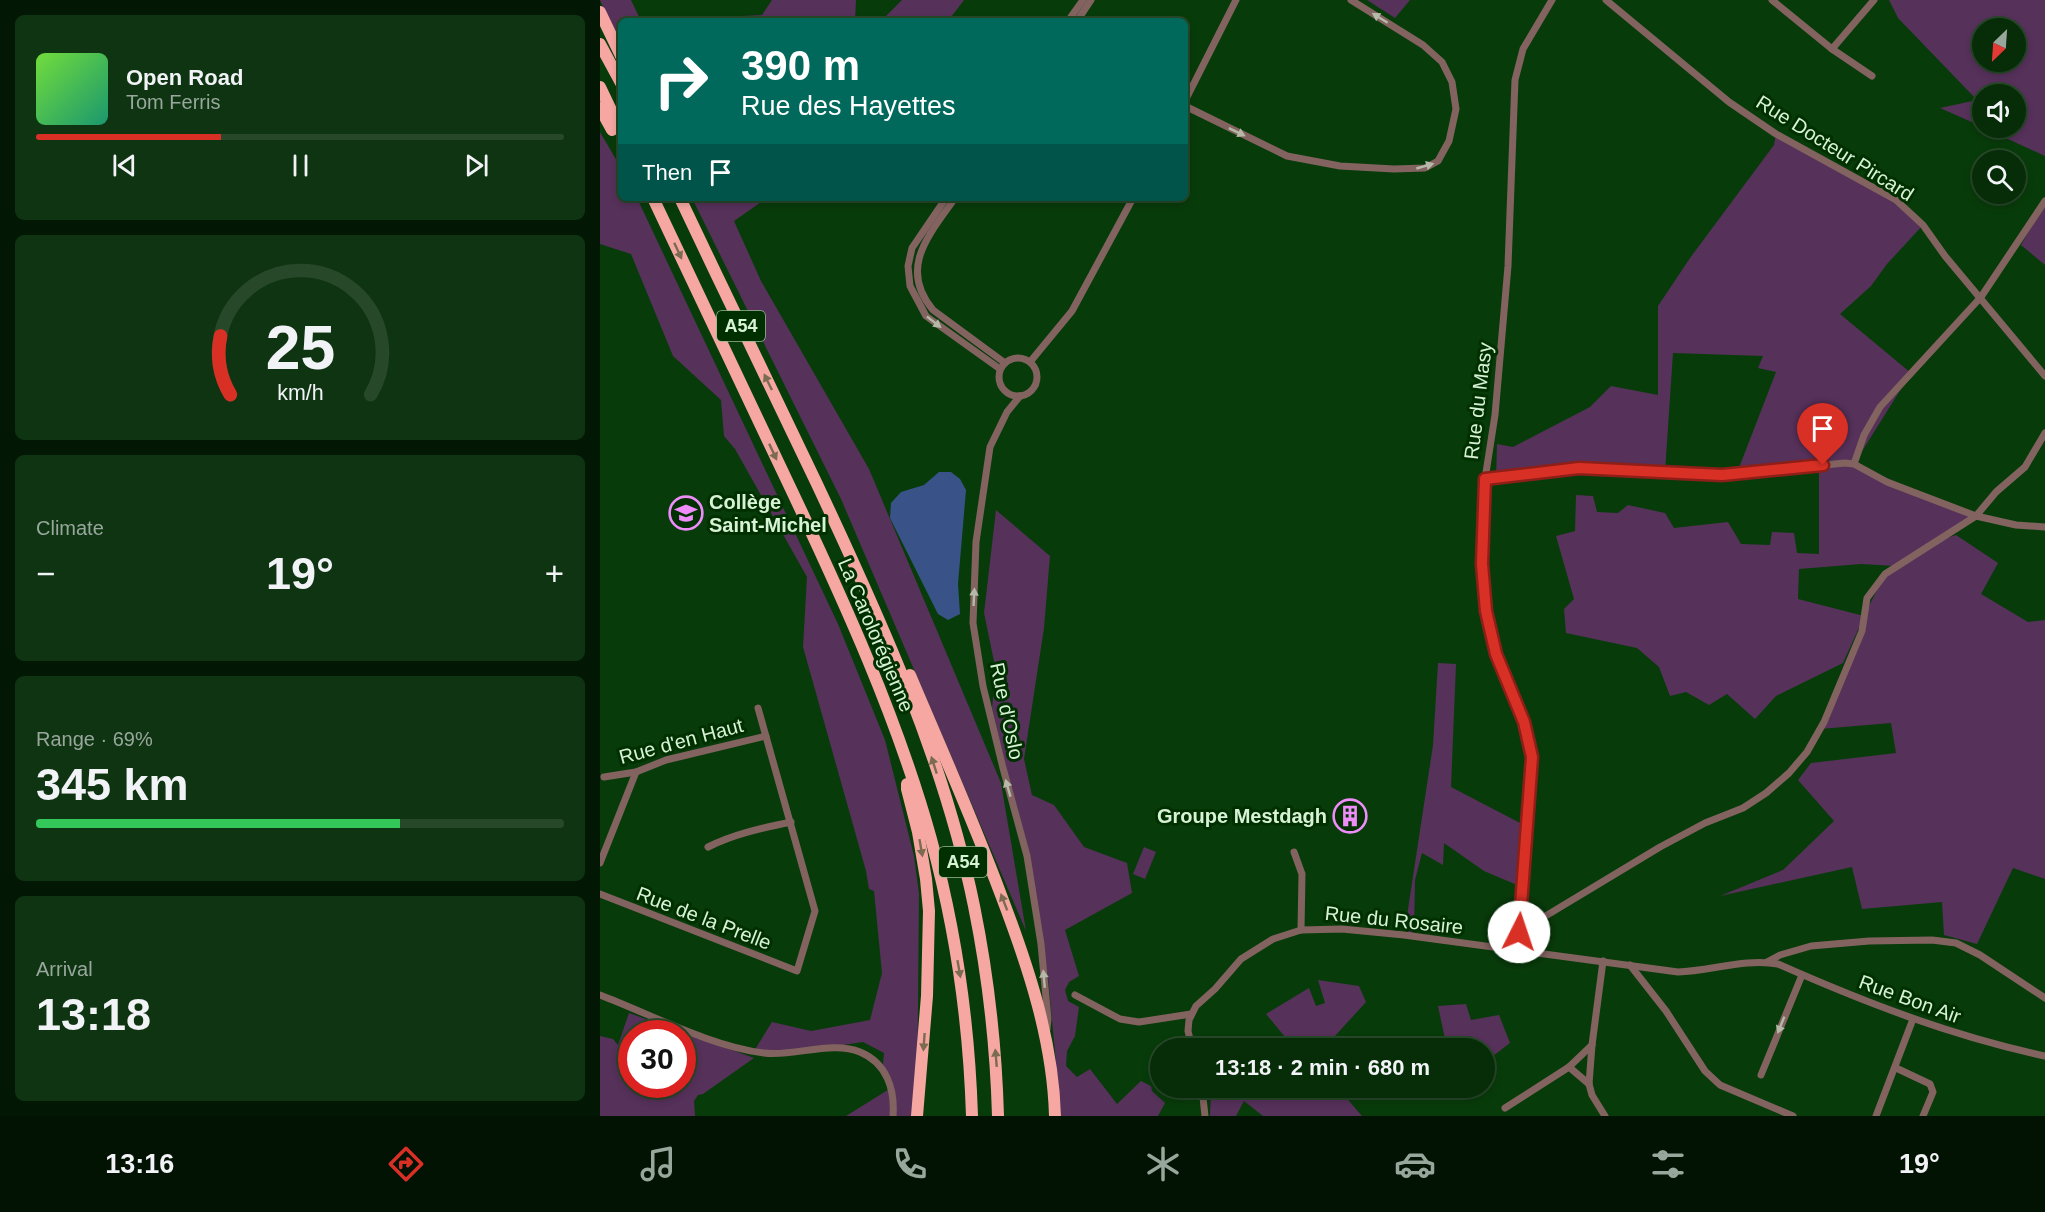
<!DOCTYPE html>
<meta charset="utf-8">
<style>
:root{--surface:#062c08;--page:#0f3412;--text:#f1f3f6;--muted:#98a79c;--line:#274829;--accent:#d93025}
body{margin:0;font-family:Helvetica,sans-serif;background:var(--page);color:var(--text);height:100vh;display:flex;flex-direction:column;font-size:22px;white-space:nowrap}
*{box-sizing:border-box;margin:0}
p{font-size:20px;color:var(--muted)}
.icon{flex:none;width:33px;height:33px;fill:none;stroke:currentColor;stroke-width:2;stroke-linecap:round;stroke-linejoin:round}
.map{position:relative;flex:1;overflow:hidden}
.sheet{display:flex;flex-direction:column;gap:15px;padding:15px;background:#031804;width:600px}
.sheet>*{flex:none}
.banner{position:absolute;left:18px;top:18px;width:570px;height:183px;border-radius:9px;box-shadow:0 3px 9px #0003,0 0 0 2px var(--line);background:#00695c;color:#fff;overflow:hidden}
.needle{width:39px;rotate:205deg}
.buttons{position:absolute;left:1372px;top:18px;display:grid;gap:12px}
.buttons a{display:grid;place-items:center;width:54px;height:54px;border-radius:50%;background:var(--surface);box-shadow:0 3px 9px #0003,0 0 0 2px var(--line);font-size:30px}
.speed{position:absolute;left:18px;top:1020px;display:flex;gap:12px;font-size:30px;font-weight:700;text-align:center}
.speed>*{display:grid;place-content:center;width:78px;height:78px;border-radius:50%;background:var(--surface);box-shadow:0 3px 9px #0003,0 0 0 2px var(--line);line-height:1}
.speed .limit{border:9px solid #d22;background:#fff;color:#111}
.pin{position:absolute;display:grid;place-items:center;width:51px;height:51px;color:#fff;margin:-62px -26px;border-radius:50% 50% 50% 0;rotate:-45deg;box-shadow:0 0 6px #0007}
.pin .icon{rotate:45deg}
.me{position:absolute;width:66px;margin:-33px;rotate:4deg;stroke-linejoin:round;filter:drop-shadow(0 0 4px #0008)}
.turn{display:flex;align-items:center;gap:21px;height:126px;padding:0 24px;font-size:27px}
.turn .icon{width:78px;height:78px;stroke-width:2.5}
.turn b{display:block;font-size:42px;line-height:51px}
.then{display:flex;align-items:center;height:57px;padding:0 24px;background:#0003;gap:12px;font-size:22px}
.big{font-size:45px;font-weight:600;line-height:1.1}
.sheet .card{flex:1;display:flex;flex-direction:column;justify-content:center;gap:9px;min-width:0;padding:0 21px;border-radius:9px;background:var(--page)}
.sheet .dial{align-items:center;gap:0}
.dial svg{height:156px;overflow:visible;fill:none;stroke:var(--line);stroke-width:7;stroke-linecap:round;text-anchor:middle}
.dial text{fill:var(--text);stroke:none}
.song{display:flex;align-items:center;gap:18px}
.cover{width:72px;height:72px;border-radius:9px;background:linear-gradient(135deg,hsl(100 70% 55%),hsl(160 70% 35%))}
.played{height:6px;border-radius:3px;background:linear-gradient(90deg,var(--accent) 35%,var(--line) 35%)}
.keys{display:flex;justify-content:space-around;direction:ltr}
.heat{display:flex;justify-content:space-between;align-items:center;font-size:33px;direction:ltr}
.charge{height:9px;border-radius:4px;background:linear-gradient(90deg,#34c759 69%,var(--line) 0)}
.trip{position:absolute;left:550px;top:1038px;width:345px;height:60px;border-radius:30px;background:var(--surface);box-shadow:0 3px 9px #0003,0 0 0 2px var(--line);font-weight:600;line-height:60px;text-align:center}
.menu{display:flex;height:96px;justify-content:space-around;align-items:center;background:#021203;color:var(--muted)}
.menu .icon{width:42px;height:42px}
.menu .on{color:var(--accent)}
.menu b{font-size:27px;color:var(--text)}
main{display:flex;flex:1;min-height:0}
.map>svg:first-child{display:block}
.green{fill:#56315a;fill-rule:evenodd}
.water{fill:#395389}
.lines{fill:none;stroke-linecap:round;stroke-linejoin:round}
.minor{stroke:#836360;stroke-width:7}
.motorway{stroke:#f6a7a2;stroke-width:12}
.oneway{fill:#b6b9a7}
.oneway2{fill:#7b6c51}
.route-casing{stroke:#8d1f18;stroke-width:15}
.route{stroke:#d93025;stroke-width:10}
.labels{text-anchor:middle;stroke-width:6;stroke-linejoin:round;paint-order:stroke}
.shield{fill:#003000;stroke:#97b896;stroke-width:1.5}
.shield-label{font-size:18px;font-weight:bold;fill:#d8f2d6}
.street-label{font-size:20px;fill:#d8f2d6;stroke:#003000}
.poi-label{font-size:20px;font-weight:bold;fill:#d8f2d6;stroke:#003000;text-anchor:start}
</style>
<main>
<section class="sheet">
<div class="card">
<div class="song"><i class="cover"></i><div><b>Open Road</b><p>Tom Ferris</p></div></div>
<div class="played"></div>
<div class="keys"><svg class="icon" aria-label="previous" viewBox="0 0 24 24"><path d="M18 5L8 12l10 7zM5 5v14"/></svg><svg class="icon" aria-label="pause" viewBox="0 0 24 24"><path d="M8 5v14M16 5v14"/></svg><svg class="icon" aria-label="next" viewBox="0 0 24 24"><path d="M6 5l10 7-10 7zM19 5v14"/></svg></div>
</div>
<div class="card dial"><svg viewBox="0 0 100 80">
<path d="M14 69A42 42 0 1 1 86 69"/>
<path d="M14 69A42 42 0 0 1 9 39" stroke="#d93025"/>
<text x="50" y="56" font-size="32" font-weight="700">25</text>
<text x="50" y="72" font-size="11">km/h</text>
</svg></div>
<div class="card"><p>Climate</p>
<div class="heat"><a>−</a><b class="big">19°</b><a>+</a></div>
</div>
<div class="card"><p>Range · 69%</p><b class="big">345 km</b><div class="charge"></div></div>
<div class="card"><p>Arrival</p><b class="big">13:18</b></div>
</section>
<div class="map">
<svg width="1445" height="1116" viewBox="0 0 1445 1116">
<rect width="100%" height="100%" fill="#083b0a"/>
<g class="green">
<path d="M0,0H31L41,21L162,15L172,0H256L255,21H21V47Z"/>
<path d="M302,0H364L348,21H281Z"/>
<path d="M767,0H810L795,18Z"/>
<path d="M1289,0H1445V156L1384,128H1416V94H1383V127L1340,108L1377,100L1298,18ZM1383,28H1416V62H1383Z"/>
<path d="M0,132L21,168V198H37L238,624L285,740L314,856L319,894L317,1116H246L291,1088L283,1064L284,1053L263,1042L194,1052L154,1051L172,1022L211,1031L270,1020L282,973L274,891L269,889L266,871L203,647L207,577L135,449L124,436L121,400L73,356L31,254L0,244Z"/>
<path d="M1176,134L1296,200L1323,225L1287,264L1271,286L1240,314L1311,373L1254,464L1376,516L1340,540L1356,535L1398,563L1381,594L1428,622L1445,620V879L1413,868L1377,944L1344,935L1342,902L1262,909L1252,867L1120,896L1183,870L1234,821L1198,780L1211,763L1296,753L1291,723L1220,729L1258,641L1262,621L1243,663L1176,696L1155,719L1127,694L1109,705L1086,692L1070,696L1059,667L1037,648L966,633L964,609L974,599L956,536L975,531L976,495L993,496L997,512L1018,513L1028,505L1065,513L1074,528L1128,522L1141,544L1170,545L1172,532L1194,533L1197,553L1219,554V470L1232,467L1137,473L1176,372L1158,368L1163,356L1073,353L1065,472L971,469L896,478L897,444L913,447L990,407L1011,386L1058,395V306L1090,258L1174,145ZM1261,564L1296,566L1285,574L1264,616L1198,599L1199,569Z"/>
<path d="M92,198H167L134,221L161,281L269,469L401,783L426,931L241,499Z"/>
<path d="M1444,204H1445V265L1421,245Z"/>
<path d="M396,510L450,556L444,628L424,759L432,795L454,805L484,847L527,863L532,893L465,930L479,976L469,982L465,990L468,1001L479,1007L475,1036L467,1051L466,1066L477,1077L490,1069L517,1104L541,1081L551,1086L552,1091L565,1103L558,1116H461L448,977L423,841L392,708L396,671L384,613Z"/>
<path d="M838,663L856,664L851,787L922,824L917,885L884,871L844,843L843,865L822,853L815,880L814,936L805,929L833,745Z"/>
<path d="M544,847L556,852L545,879L533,874Z"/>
<path d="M718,980L759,986L766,1002L724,1048H694L666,1014L709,988L716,1006L725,1003Z"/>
<path d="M866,1004L871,1020L899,1015L910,1043L885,1062V1048H847L838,1006Z"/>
<path d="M29,1013L154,1058L103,1094L98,1095L94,1101L95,1116H0V1036L13,1039L18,1045ZM32,1034H82V1084H32Z"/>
<path d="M641,1088H738L762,1116H663L644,1101L636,1116H610L611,1091Z"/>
</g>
<path class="water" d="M339,472H351L360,479L366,490L358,584L360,614L348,620L338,614L290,518L291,503L301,492L324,485Z"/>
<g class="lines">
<g class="minor">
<path d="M1006,0L1129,102L1176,134L1296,200L1323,225L1345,256L1445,376"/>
<path d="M1172,0L1232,49L1272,76"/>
<path d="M468,21L483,0"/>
<path d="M477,21L491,0"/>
<path d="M1232,49L1274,0"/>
<path d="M585,101L636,0"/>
<path d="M585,106L687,156L740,166L794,169L825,168L838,161L849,141L856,109L852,82L842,62L823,45L751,0"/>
<path d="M346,198L312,248L308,266L310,286L326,316L400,369"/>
<path d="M355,198C329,235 298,268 333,310L405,363"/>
<circle cx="418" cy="377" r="19"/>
<path d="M430,362L472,311L533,198"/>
<path d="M420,396L407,412L390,447L376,542L373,623L383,686L403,768L427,856L441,944L448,1019L447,1029"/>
<path d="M1254,464L1264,435L1280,407L1381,297L1445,201"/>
<path d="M885,479L979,468L1122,475L1245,463L1254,464L1287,482L1376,516L1396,492L1425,467L1445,433"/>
<path d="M4,777L36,772L66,760L166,736"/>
<path d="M108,847C134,834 162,828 191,822"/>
<path d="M694,852L702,874L701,930"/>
<path d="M0,863L36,772"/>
<path d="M0,894L197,971L215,911L158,708"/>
<path d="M919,932L1060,847L1105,823L1143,808L1166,793L1189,773L1207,752L1224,722L1262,631L1267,598L1285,574L1376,516L1416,525L1445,527"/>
<path d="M916,950L932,757L924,721L889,631L883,592V528L885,479L895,415L908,266L915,80L923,49L952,0"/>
<path d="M1003,961L992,1045L989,1084L992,1095L1005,1116"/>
<path d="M1167,962L1180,955L1211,946L1269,941L1332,940L1356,943L1380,955L1445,998"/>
<path d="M1030,965L1066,1011L1105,1071L1120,1085L1193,1116"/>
<path d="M0,995C50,1014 112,1047 164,1053C194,1057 232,1040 260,1052C287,1063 295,1090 293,1116"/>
<path d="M475,995L520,1019L539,1022L591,1014"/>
<path d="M592,1048L588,1031L589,1020L596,1006L615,989L641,959L673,939L701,930L742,929L804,935L1078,972C1111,971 1145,958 1178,964C1266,1003 1352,1036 1445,1056"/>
<path d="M969,1067L989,1084"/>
<path d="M1296,1068L1330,1084L1333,1092L1323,1116"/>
<path d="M1161,1075L1202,975"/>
<path d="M602,1088L605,1116"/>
<path d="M905,1108L969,1067L992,1045"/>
<path d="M1276,1116L1313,1019"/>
</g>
<g class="motorway">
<path d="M0,12L21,56"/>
<path d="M0,44L21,83"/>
<path d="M0,87L21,131"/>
<path d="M0,108L12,130"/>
<path d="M53,198C99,294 144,391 190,487C244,601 297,717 331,839C356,930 369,1022 372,1116"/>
<path d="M80,198C125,293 171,388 216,482C280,618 344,758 374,906C388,975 396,1045 398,1116"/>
<path d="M310,675C341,748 373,820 401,895C428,966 453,1040 455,1116"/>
<path d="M307,784V789L318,832L326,879L329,911L327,996L317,1116"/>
</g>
</g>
<defs><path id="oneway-solid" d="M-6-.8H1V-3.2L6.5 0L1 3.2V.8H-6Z" transform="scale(1.5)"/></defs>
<g class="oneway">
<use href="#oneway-solid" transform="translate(780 18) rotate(-148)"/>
<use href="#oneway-solid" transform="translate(637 132) rotate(26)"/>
<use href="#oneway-solid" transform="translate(825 166) rotate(-16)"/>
<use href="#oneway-solid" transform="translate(334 322) rotate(38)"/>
<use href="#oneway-solid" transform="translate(374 597) rotate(-87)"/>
<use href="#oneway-solid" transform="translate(408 788) rotate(-106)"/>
<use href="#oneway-solid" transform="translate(444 979) rotate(-95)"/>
<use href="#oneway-solid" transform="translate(1181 1025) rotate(112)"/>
</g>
<g class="oneway2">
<use href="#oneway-solid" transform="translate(78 251) rotate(65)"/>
<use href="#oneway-solid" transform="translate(168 382) rotate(-116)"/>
<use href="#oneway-solid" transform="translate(173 452) rotate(65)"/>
<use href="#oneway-solid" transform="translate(334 765) rotate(-108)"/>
<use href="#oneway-solid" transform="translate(321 848) rotate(80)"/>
<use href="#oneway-solid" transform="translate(404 902) rotate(-111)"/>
<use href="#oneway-solid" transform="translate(359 969) rotate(80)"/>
<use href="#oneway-solid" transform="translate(324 1042) rotate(94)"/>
<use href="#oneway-solid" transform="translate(396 1058) rotate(-95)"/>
</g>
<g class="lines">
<g class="route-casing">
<path id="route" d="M919,932L932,757L924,722L896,654L886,611L882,564L885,479L979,468L1122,475L1223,465"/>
</g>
<use href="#route" class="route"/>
</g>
<defs>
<g id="school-ring" transform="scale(1.725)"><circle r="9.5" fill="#003000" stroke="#ee8cf9" stroke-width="1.5"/><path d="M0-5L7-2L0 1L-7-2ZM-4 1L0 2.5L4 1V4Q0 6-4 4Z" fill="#ee8cf9"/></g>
<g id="building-ring" transform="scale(1.725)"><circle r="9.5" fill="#003000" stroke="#ee8cf9" stroke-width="1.5"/><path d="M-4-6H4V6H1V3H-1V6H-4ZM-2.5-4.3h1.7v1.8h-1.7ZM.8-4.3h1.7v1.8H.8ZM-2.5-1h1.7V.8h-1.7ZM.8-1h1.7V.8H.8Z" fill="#ee8cf9"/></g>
</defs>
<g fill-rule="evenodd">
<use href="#school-ring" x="86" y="513"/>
<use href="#building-ring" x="750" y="816"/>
</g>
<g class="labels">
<g class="shield">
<rect x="117" y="311" width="48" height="30" rx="4.5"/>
<rect x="339" y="847" width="48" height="30" rx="4.5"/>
</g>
<g class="shield-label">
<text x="141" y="332">A54</text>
<text x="363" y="868">A54</text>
</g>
<g class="street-label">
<text transform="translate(1235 148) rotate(32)" y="7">Rue Docteur Pircard</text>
<text transform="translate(878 401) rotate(-83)" y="7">Rue du Masy</text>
<text transform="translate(276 635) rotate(67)" y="7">La Carolorégienne</text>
<text transform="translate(407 711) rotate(78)" y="7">Rue d'Oslo</text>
<text transform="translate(81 741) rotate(-15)" y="7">Rue d'en Haut</text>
<text transform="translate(104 918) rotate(21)" y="7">Rue de la Prelle</text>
<text transform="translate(794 920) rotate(6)" y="7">Rue du Rosaire</text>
<text transform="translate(1310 999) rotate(20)" y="7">Rue Bon Air</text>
</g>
<g class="poi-label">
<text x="109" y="509">Collège<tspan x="109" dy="23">Saint-Michel</tspan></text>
<text x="727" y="823" text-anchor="end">Groupe Mestdagh</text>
</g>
</g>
</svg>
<div class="buttons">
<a><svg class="needle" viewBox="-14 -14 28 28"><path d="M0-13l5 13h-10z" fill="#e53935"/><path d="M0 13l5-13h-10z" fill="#98a79c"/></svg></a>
<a><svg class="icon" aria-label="sound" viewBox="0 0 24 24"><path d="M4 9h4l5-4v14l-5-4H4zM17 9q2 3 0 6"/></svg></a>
<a><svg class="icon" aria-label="search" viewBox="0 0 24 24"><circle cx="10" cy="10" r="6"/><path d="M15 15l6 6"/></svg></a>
</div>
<div class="speed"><div class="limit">30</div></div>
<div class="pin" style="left:1223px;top:465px;background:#d93025"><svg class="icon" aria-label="arrive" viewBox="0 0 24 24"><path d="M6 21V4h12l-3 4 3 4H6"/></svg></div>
<svg class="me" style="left:919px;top:932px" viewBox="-20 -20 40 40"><circle r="19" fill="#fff"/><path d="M0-13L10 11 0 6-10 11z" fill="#d93025"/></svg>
<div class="trip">13:18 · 2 min · 680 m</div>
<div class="banner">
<div class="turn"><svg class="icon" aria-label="right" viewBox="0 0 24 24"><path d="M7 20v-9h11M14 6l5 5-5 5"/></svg><div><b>390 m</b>Rue des Hayettes</div></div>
<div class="then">Then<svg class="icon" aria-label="arrive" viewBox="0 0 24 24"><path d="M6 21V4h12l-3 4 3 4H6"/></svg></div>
</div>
</div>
</main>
<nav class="menu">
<b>13:16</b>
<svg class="icon on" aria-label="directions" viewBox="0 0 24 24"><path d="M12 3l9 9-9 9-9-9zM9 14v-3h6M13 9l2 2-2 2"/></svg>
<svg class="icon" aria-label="music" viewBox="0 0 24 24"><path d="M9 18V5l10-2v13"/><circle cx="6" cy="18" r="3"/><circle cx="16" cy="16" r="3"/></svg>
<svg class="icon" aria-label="phone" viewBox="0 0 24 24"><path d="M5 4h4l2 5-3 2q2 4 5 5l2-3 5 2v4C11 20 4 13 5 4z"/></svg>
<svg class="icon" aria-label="climate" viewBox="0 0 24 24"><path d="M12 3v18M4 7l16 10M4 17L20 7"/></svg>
<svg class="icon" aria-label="car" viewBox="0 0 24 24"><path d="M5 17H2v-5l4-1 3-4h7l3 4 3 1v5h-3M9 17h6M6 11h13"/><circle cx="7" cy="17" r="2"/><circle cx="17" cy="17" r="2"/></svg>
<svg class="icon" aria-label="filters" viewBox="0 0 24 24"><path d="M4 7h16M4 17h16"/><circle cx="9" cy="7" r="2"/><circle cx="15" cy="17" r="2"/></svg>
<b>19°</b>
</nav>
